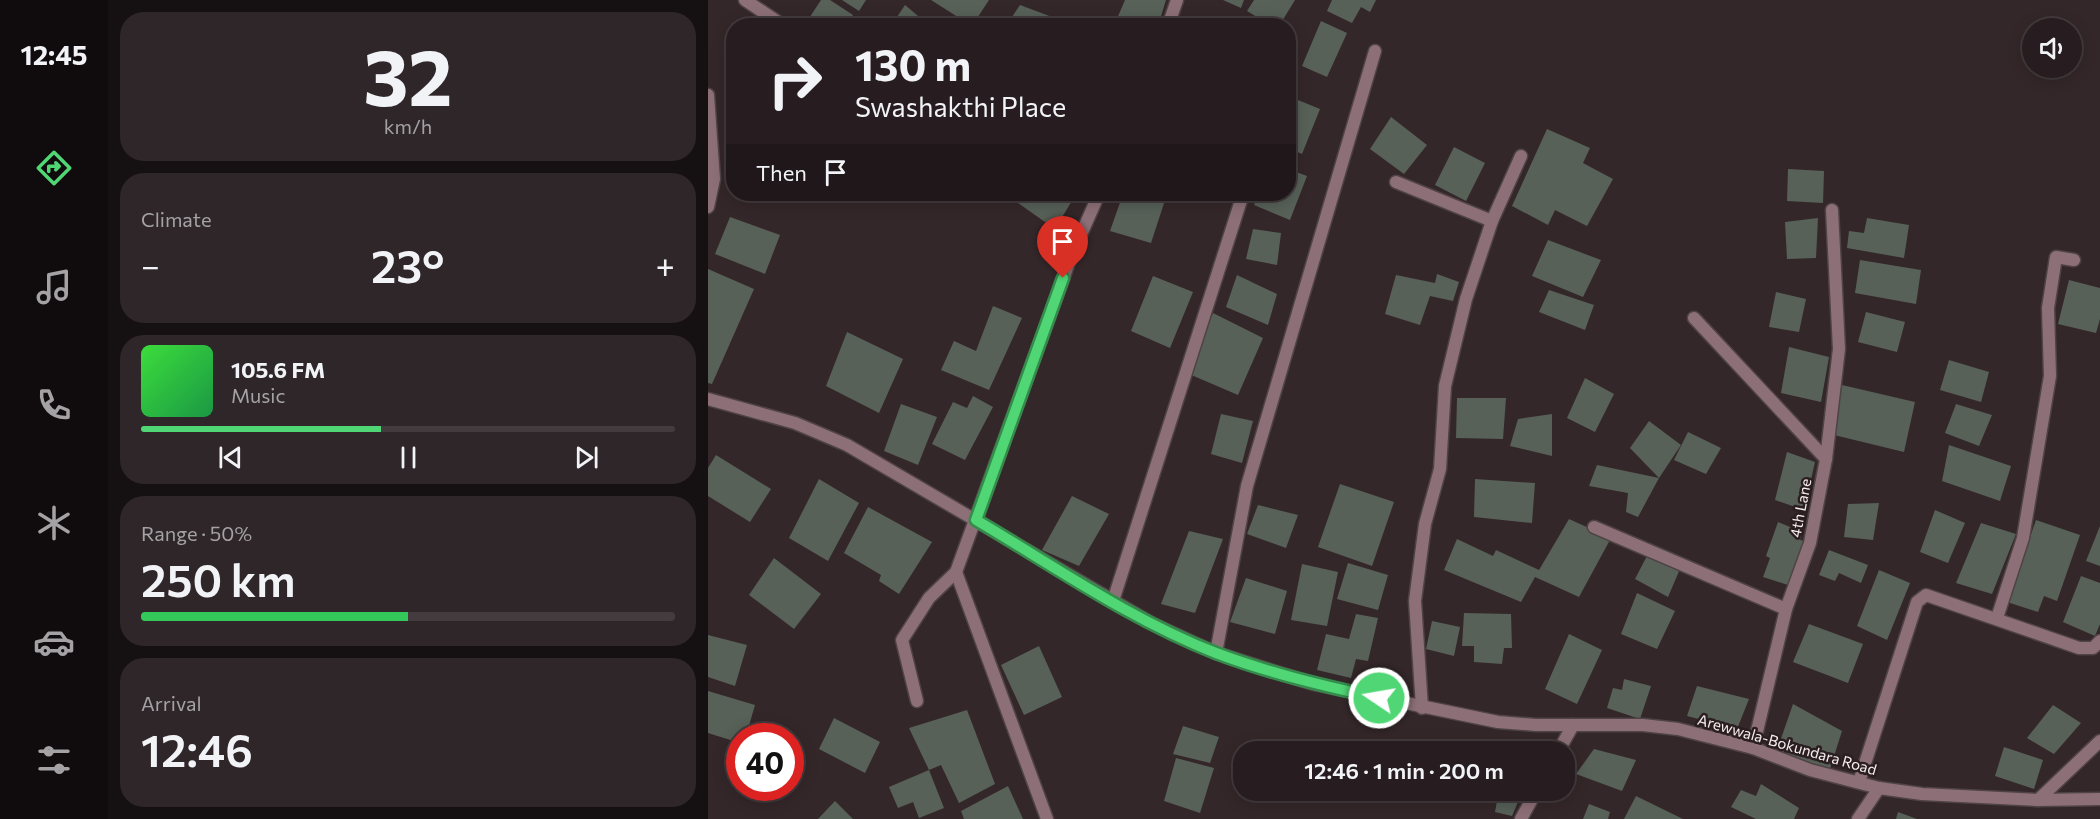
<!DOCTYPE html>
<meta charset="utf-8">
<style>
:root{--surface:#271d20;--page:#2f2629;--text:#f1f3f6;--muted:#a4a2a5;--line:#433b3e;--accent:#50d674}
body{margin:0;font-family:Commissioner,sans-serif;background:var(--page);color:var(--text);height:100vh;display:flex;flex-direction:column;font-size:22px;white-space:nowrap}
*{box-sizing:border-box;margin:0}
p{font-size:20px;color:var(--muted)}
.icon{flex:none;width:33px;height:33px;fill:none;stroke:currentColor;stroke-width:2;stroke-linecap:round;stroke-linejoin:round}
.map{position:relative;flex:1;overflow:hidden}
.panel{display:flex;flex-direction:column;gap:12px;padding:12px;background:#151012;width:600px}
.panel>*{flex:none}
.hud{position:absolute;left:18px;top:18px;width:570px;height:183px;border-radius:24px;box-shadow:0 3px 15px #0003,0 0 0 2px var(--line);background:#271d20;color:var(--text);overflow:hidden}
.fabs{position:absolute;left:1314px;top:18px;display:grid;gap:12px}
.fabs a{display:grid;place-items:center;width:60px;height:60px;border-radius:50%;background:var(--surface);box-shadow:0 3px 15px #0003,0 0 0 2px var(--line);font-size:30px}
.speed{position:absolute;left:18px;top:723px;display:flex;gap:12px;font-size:30px;font-weight:700;text-align:center}
.speed>*{display:grid;place-content:center;width:78px;height:78px;border-radius:50%;background:var(--surface);box-shadow:0 3px 15px #0003,0 0 0 2px var(--line);line-height:1}
.speed .limit{border:9px solid #d22;background:#fff;color:#111}
.pin{position:absolute;display:grid;place-items:center;width:51px;height:51px;color:#fff;margin:-62px -26px;border-radius:50% 50% 50% 0;rotate:-45deg;box-shadow:0 0 6px #0007}
.pin .icon{rotate:45deg}
.me{position:absolute;width:66px;margin:-33px;rotate:282deg;stroke-linejoin:round;filter:drop-shadow(0 0 4px #0008)}
.turn{display:flex;align-items:center;gap:21px;height:126px;padding:0 30px;font-size:27px}
.turn .icon{width:78px;height:78px;stroke-width:2.5}
.turn b{display:block;font-size:42px;line-height:51px}
.then{display:flex;align-items:center;height:57px;padding:0 30px;background:#0003;gap:12px;font-size:22px}
.big{font-size:45px;font-weight:600;line-height:1.1}
.panel .card{flex:1;display:flex;flex-direction:column;justify-content:center;gap:9px;min-width:0;padding:0 21px;border-radius:24px;background:var(--page)}
.panel .dial{align-items:center;gap:0}
.dial b{font-size:78px;line-height:1}
.song{display:flex;align-items:center;gap:18px}
.cover{width:72px;height:72px;border-radius:9px;background:linear-gradient(135deg,hsl(120 70% 55%),hsl(140 70% 35%))}
.played{height:6px;border-radius:3px;background:linear-gradient(90deg,var(--accent) 45%,var(--line) 45%)}
.keys{display:flex;justify-content:space-around;direction:ltr}
.heat{display:flex;justify-content:space-between;align-items:center;font-size:33px;direction:ltr}
.charge{height:9px;border-radius:4px;background:linear-gradient(90deg,#34c759 50%,var(--line) 0)}
.trip{position:absolute;left:525px;top:741px;width:342px;height:60px;border-radius:24px;background:var(--surface);box-shadow:0 3px 15px #0003,0 0 0 2px var(--line);font-weight:600;line-height:60px;text-align:center}
main{display:flex;flex:1;min-height:0}
.tabs{display:flex;flex-direction:column;width:108px;justify-content:space-around;align-items:center;background:#100c0d;color:var(--muted)}
.tabs .icon{width:42px;height:42px}
.tabs .current{color:var(--accent)}
.tabs b{font-size:27px;color:var(--text)}
.map>svg:first-child{display:block}
.building{fill:#576158}
.lines{fill:none;stroke-linecap:round;stroke-linejoin:round}
.minor-casing{stroke:#4f4346;stroke-width:15}
.tertiary-casing{stroke:#4f4346;stroke-width:15}
.minor{stroke:#8d7077;stroke-width:12}
.tertiary{stroke:#8d7077;stroke-width:12}
.route-casing{stroke:#348b4b;stroke-width:15}
.route{stroke:#50d674;stroke-width:10}
.labels{text-anchor:middle;stroke-width:5;stroke-linejoin:round;paint-order:stroke}
.street-label{font-size:15px;fill:#f7eef0;stroke:#2a1e20}
</style>
<main>
<nav class="tabs">
<b>12:45</b>
<svg class="icon current" aria-label="directions" viewBox="0 0 24 24"><path d="M12 3l9 9-9 9-9-9zM9 14v-3h6M13 9l2 2-2 2"/></svg>
<svg class="icon" aria-label="music" viewBox="0 0 24 24"><path d="M9 18V5l10-2v13"/><circle cx="6" cy="18" r="3"/><circle cx="16" cy="16" r="3"/></svg>
<svg class="icon" aria-label="phone" viewBox="0 0 24 24"><path d="M5 4h4l2 5-3 2q2 4 5 5l2-3 5 2v4C11 20 4 13 5 4z"/></svg>
<svg class="icon" aria-label="climate" viewBox="0 0 24 24"><path d="M12 3v18M4 7l16 10M4 17L20 7"/></svg>
<svg class="icon" aria-label="car" viewBox="0 0 24 24"><path d="M5 17H2v-5l4-1 3-4h7l3 4 3 1v5h-3M9 17h6M6 11h13"/><circle cx="7" cy="17" r="2"/><circle cx="17" cy="17" r="2"/></svg>
<svg class="icon" aria-label="filters" viewBox="0 0 24 24"><path d="M4 7h16M4 17h16"/><circle cx="9" cy="7" r="2"/><circle cx="15" cy="17" r="2"/></svg>
</nav>
<section class="panel">
<div class="card dial"><b>32</b><p>km/h</p></div>
<div class="card"><p>Climate</p>
<div class="heat"><a>−</a><b class="big">23°</b><a>+</a></div>
</div>
<div class="card">
<div class="song"><i class="cover"></i><div><b>105.6 FM</b><p>Music</p></div></div>
<div class="played"></div>
<div class="keys"><svg class="icon" aria-label="previous" viewBox="0 0 24 24"><path d="M18 5L8 12l10 7zM5 5v14"/></svg><svg class="icon" aria-label="pause" viewBox="0 0 24 24"><path d="M8 5v14M16 5v14"/></svg><svg class="icon" aria-label="next" viewBox="0 0 24 24"><path d="M6 5l10 7-10 7zM19 5v14"/></svg></div>
</div>
<div class="card"><p>Range · 50%</p><b class="big">250 km</b><div class="charge"></div></div>
<div class="card"><p>Arrival</p><b class="big">12:46</b></div>
</section>
<div class="map">
<svg width="1392" height="819" viewBox="0 0 1392 819">
<rect width="100%" height="100%" fill="#34272a"/>
<g class="building">
<path d="M113,0H122L145,15L139,26H96Z"/>
<path d="M134,0H158L151,11Z"/>
<path d="M223,0H281L264,26Z"/>
<path d="M417,0H458L450,26H419L408,21Z"/>
<path d="M515,0H536L533,8Z"/>
<path d="M546,0H587L571,26H564L539,11Z"/>
<path d="M624,0H668L662,12L653,7L644,23L619,11Z"/>
<path d="M197,5L222,26H183Z"/>
<path d="M312,5L344,17L340,26H298Z"/>
<path d="M613,21L639,33L619,77L594,66Z"/>
<path d="M585,98L612,109L594,154L580,148V109Z"/>
<path d="M683,117L719,145L696,174L662,149Z"/>
<path d="M839,129L882,148L875,163L905,179L879,226L847,210L840,225L804,206Z"/>
<path d="M746,147L777,163L758,201L727,185Z"/>
<path d="M580,169L599,176L582,220L546,205L550,194H580Z"/>
<path d="M1080,169L1116,171L1115,203L1079,201Z"/>
<path d="M316,194H368L347,229L310,203Z"/>
<path d="M415,194H459L443,243L402,231Z"/>
<path d="M22,217L72,235L57,274L7,254Z"/>
<path d="M1110,218L1108,258L1079,259L1077,222Z"/>
<path d="M1159,218L1201,225L1196,258L1139,248L1141,231L1156,233Z"/>
<path d="M545,229L573,233L569,265L538,259Z"/>
<path d="M840,240L893,260L875,297L824,276Z"/>
<path d="M1152,260L1213,270L1208,304L1147,293Z"/>
<path d="M0,269L46,289L4,384L0,383Z"/>
<path d="M729,274L751,282L745,301L722,296L712,325L677,314L688,275L727,283Z"/>
<path d="M529,275L569,294L560,325L518,307Z"/>
<path d="M445,276L485,292L462,348L423,331Z"/>
<path d="M1361,280L1392,288V319L1388,333L1350,324Z"/>
<path d="M841,290L886,305L877,330L831,312Z"/>
<path d="M1068,292L1098,299L1091,332L1061,327Z"/>
<path d="M285,306L314,318L281,390L233,370L246,341L268,351Z"/>
<path d="M1158,312L1197,322L1189,352L1150,342Z"/>
<path d="M505,313L555,338L530,395L481,374Z"/>
<path d="M139,332L195,359L171,413L118,386Z"/>
<path d="M1081,347L1121,357L1113,402L1073,393Z"/>
<path d="M1241,360L1281,372L1273,402L1232,390Z"/>
<path d="M877,378L906,394L887,432L859,418Z"/>
<path d="M1134,385L1207,402L1196,452L1126,435Z"/>
<path d="M265,396L285,407L257,460L224,444L245,402L259,408Z"/>
<path d="M749,398H798L795,439L748,438Z"/>
<path d="M193,404L229,417L210,465L176,451Z"/>
<path d="M1248,404L1284,415L1271,446L1237,433Z"/>
<path d="M513,414L545,421L534,463L503,454Z"/>
<path d="M844,414V456L802,446L810,419Z"/>
<path d="M941,421L973,445L951,478L922,448Z"/>
<path d="M980,432L1013,448L998,474L966,460Z"/>
<path d="M1241,445L1303,466L1292,501L1234,481Z"/>
<path d="M1079,452L1107,462L1096,510L1067,500Z"/>
<path d="M8,455L63,489L42,522L0,496V468Z"/>
<path d="M889,465L951,478L930,517L918,512L920,493L881,486Z"/>
<path d="M111,479L151,503L120,561L81,538Z"/>
<path d="M767,479L827,483L824,523L766,517Z"/>
<path d="M632,484L686,502L664,566L610,547Z"/>
<path d="M364,496L401,514L371,566L334,550Z"/>
<path d="M1171,503L1165,540L1136,537L1140,504Z"/>
<path d="M550,505L590,515L578,548L539,534Z"/>
<path d="M160,507L224,542L191,594L171,581L173,575L136,553Z"/>
<path d="M1227,510L1257,523L1240,563L1212,552Z"/>
<path d="M861,519L903,538L871,597L827,577L813,602L736,570L749,539L785,556L788,550L831,570Z"/>
<path d="M1328,520L1372,535L1349,601L1336,596L1330,612L1299,602Z"/>
<path d="M1070,522L1094,532L1092,540L1097,541L1080,585L1055,577L1062,558L1058,556Z"/>
<path d="M1273,523L1308,534L1284,594L1248,583Z"/>
<path d="M1392,526V566L1378,561Z"/>
<path d="M481,531L515,539L487,613L453,604Z"/>
<path d="M1121,550L1160,565L1153,583L1131,573L1127,581L1111,575Z"/>
<path d="M941,552L972,569L960,597L927,579Z"/>
<path d="M66,558L113,594L86,629L41,595Z"/>
<path d="M640,563L680,575L670,610L629,599Z"/>
<path d="M594,564L630,572L619,626L583,620Z"/>
<path d="M1171,570L1202,583L1179,640L1149,626Z"/>
<path d="M1373,576L1392,583V624L1387,636L1355,622Z"/>
<path d="M538,578L579,591L567,634L522,622Z"/>
<path d="M929,593L967,611L949,649L913,634Z"/>
<path d="M756,613L803,614L804,648H796L794,664L766,662V646H754Z"/>
<path d="M648,614L670,618L660,661L648,659L643,678L609,670L618,634L641,639Z"/>
<path d="M724,621L752,627L746,656L718,649Z"/>
<path d="M1101,624L1155,644L1140,683L1085,662Z"/>
<path d="M861,634L894,650L869,704L837,689Z"/>
<path d="M0,635L39,645L27,686L0,677Z"/>
<path d="M331,646L354,697L316,715L293,665Z"/>
<path d="M916,679L943,686L932,719L899,708L905,688L914,690Z"/>
<path d="M989,686L1041,699L1029,729L979,716Z"/>
<path d="M0,691L47,705L38,736H32V743L0,733Z"/>
<path d="M1085,704L1134,731L1121,772L1068,753Z"/>
<path d="M1345,705L1373,723L1346,754L1319,738Z"/>
<path d="M259,710L287,784L251,803L233,765L221,770L201,728Z"/>
<path d="M126,718L172,742L157,773L111,749Z"/>
<path d="M475,726L511,737L502,763L465,754Z"/>
<path d="M1296,747L1335,760L1326,789L1287,776Z"/>
<path d="M886,749L928,760L914,791L868,774Z"/>
<path d="M468,758L506,768L492,813L456,801Z"/>
<path d="M221,770L236,808L211,818L205,802L190,808L181,787Z"/>
<path d="M1053,784L1091,808L1086,819H1048L1023,807L1033,790L1048,796Z"/>
<path d="M300,786L315,819H256L253,811Z"/>
<path d="M791,790H815L804,816L787,812Z"/>
<path d="M928,796L975,819H916Z"/>
<path d="M127,801L145,819H110Z"/>
<path d="M881,804L902,812L900,819H875Z"/>
<path d="M1190,812L1209,819H1188Z"/>
</g>
<g class="lines">
<g class="minor-casing">
<g id="minor">
<path d="M37,0L76,26"/>
<path d="M460,26L469,0"/>
<path d="M0,95L6,179L0,207"/>
<path d="M688,182L784,221"/>
<path d="M986,318L1118,459L1102,543L1078,609L1045,748"/>
<path d="M1118,459L1131,349L1124,210"/>
<path d="M886,527L1078,609"/>
<path d="M405,601L535,194"/>
<path d="M1289,618L1315,538L1342,376L1340,308L1348,257L1366,260"/>
<path d="M508,653L539,486L667,51"/>
<path d="M209,701L194,640L221,598L248,572"/>
<path d="M714,708L707,601L717,524L732,469L737,386L758,299L784,221L813,156"/>
<path d="M850,752L865,725"/>
<path d="M1151,782L1209,602L1218,595L1371,648H1385L1392,641"/>
<path d="M1330,800L1392,741"/>
<path d="M339,819L248,572L363,257L391,194"/>
<path d="M813,819L829,790"/>
<path d="M1150,819L1171,788"/>
</g>
</g>
<g class="tertiary-casing">
<path id="tertiary" d="M0,399L87,423L139,445L443,623L508,653L606,684L790,722L828,725H935L970,729L1045,748L1102,770L1171,788L1214,794L1330,800L1392,799"/>
</g>
<use href="#minor" class="minor"/>
<use href="#tertiary" class="tertiary"/>
</g>
<g class="lines">
<g class="route-casing">
<path id="route" d="M355,278L268,520C346,566 423,620 508,653C561,673 616,686 671,698"/>
</g>
<use href="#route" class="route"/>
</g>
<g class="labels">
<g class="street-label">
<text transform="translate(1093 508) rotate(-79)" y="5">4th Lane</text>
<text transform="translate(1079 745) rotate(16)" y="5">Arewwala-Bokundara Road</text>
</g>
</g>
</svg>
<div class="fabs">
<a><svg class="icon" aria-label="sound" viewBox="0 0 24 24"><path d="M4 9h4l5-4v14l-5-4H4zM17 9q2 3 0 6"/></svg></a>
</div>
<div class="speed"><div class="limit">40</div></div>
<div class="pin" style="left:355px;top:278px;background:#d93025"><svg class="icon" aria-label="arrive" viewBox="0 0 24 24"><path d="M6 21V4h12l-3 4 3 4H6"/></svg></div>
<svg class="me" style="left:671px;top:698px" viewBox="-20 -20 40 40"><circle r="17" fill="#50d674" stroke="#fff" stroke-width="3"/><path d="M0-11L8 9 0 5-8 9z" fill="#fff"/></svg>
<div class="trip">12:46 · 1 min · 200 m</div>
<div class="hud">
<div class="turn"><svg class="icon" aria-label="right" viewBox="0 0 24 24"><path d="M7 20v-9h11M14 6l5 5-5 5"/></svg><div><b>130 m</b>Swashakthi Place</div></div>
<div class="then">Then<svg class="icon" aria-label="arrive" viewBox="0 0 24 24"><path d="M6 21V4h12l-3 4 3 4H6"/></svg></div>
</div>
</div>
</main>
